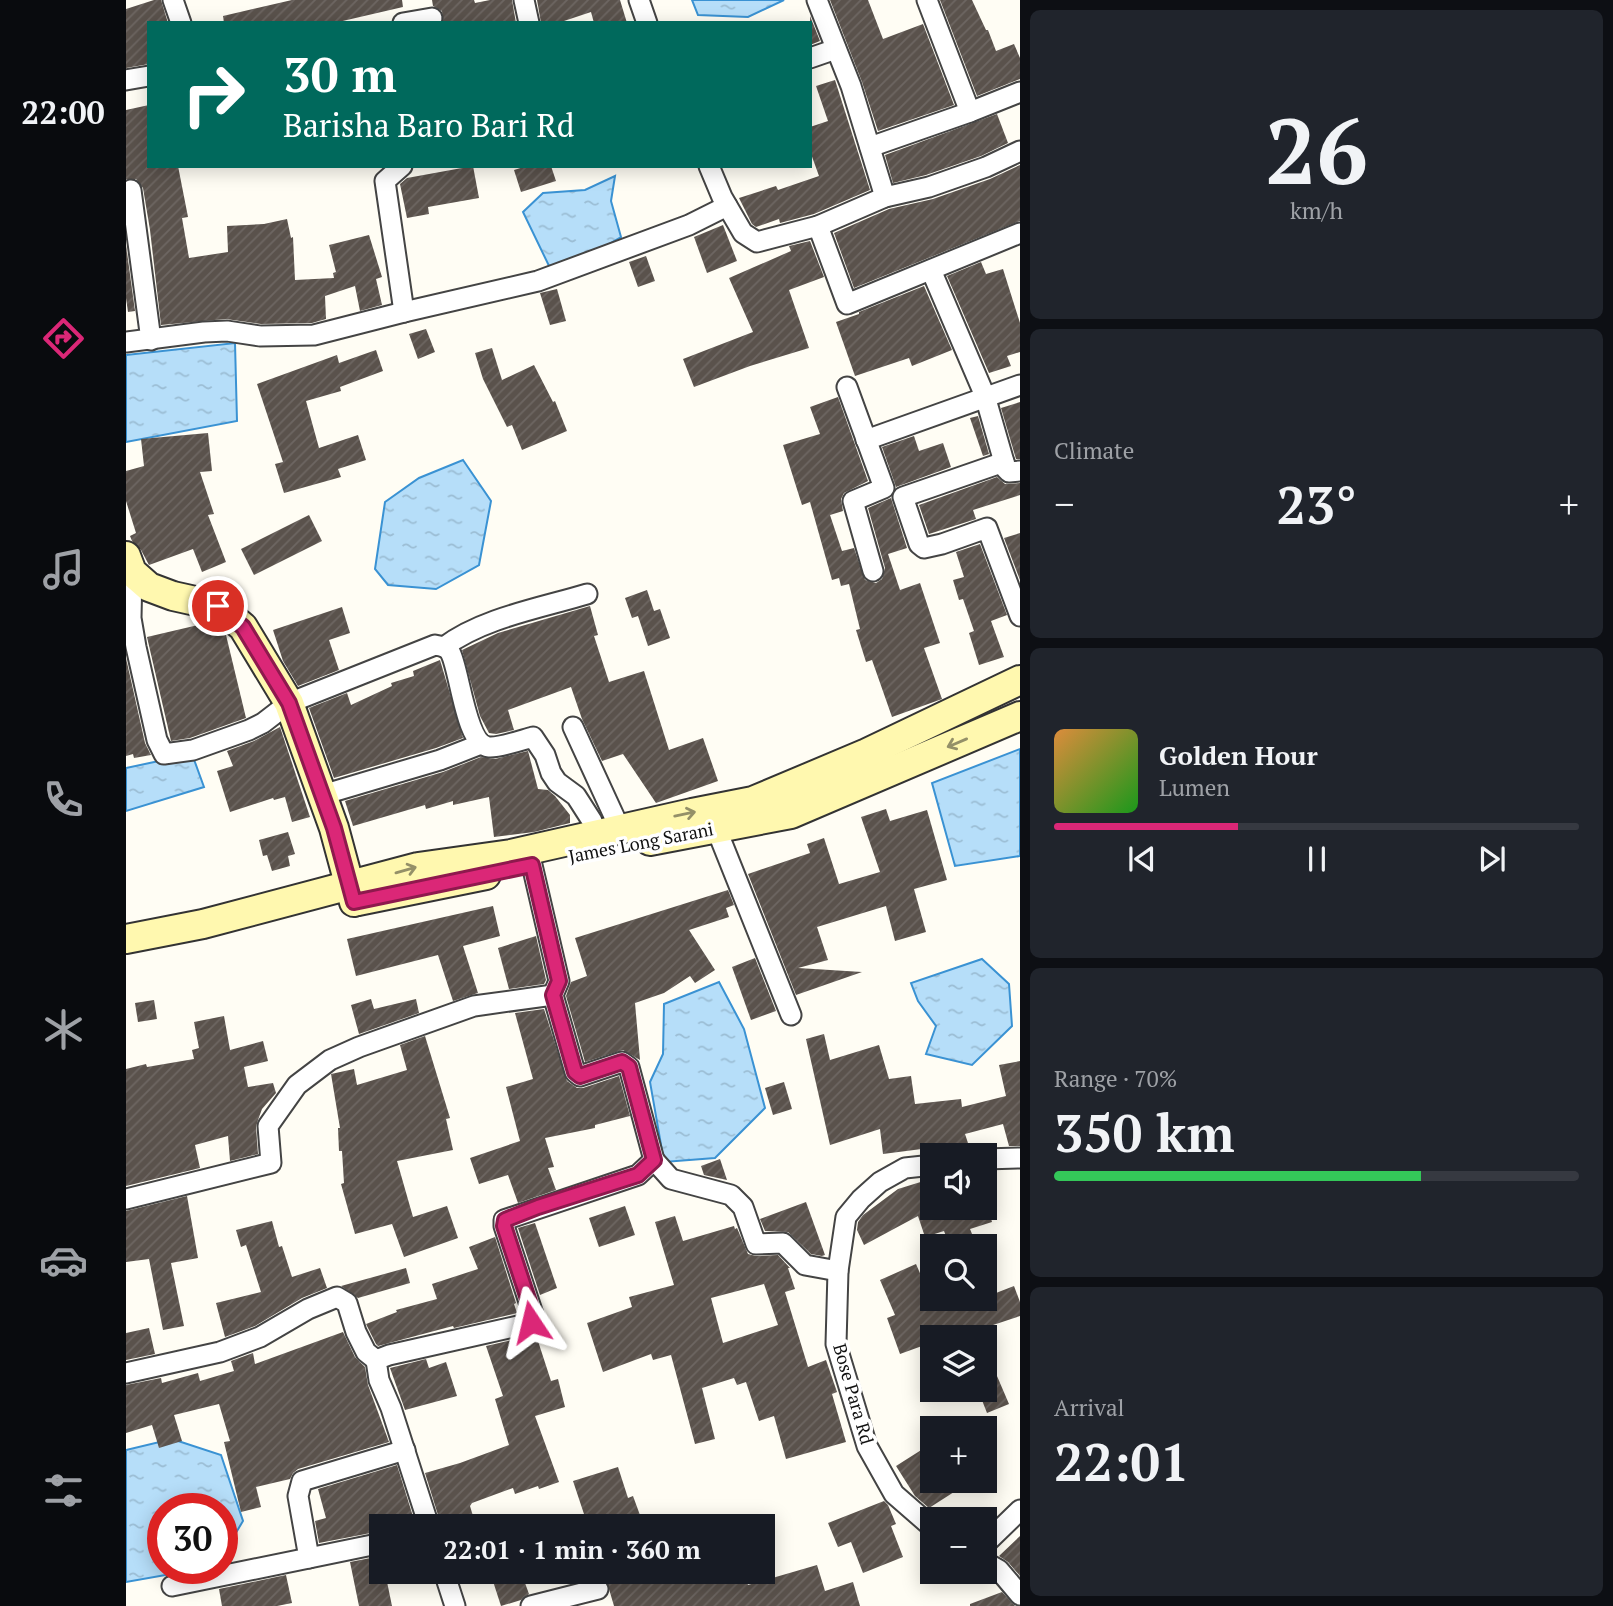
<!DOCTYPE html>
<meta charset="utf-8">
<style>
:root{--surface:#171b24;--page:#20242c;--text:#f1f3f6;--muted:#9ea1a6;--line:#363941;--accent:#db2777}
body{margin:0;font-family:"PT Serif",serif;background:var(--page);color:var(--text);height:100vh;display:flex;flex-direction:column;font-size:26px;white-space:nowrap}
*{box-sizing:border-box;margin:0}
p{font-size:23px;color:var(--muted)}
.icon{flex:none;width:38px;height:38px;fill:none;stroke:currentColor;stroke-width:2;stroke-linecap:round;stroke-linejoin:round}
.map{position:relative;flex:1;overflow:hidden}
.sheet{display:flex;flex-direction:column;gap:10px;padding:10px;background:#0d0f14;width:593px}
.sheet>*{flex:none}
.top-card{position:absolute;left:21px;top:21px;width:665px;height:147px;border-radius:0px;box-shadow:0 4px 18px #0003;background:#00695c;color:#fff;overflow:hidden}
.tools{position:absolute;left:794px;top:1143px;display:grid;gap:14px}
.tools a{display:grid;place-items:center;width:77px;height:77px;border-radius:0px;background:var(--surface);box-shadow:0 4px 18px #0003;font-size:35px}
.speed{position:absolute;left:21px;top:1493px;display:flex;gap:14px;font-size:35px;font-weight:700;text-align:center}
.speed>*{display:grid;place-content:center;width:91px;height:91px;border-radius:50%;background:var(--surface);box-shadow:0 4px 18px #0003;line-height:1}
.speed .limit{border:10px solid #d22;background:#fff;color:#111}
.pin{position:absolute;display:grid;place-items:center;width:60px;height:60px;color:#fff;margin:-30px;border:4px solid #fff;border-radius:50%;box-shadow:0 2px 7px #0007}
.me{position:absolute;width:77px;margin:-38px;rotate:350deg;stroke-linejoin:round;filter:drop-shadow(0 0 5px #0008)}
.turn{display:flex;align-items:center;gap:24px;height:147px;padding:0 21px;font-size:32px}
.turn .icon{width:91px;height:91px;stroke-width:2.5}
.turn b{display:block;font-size:49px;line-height:60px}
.big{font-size:52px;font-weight:600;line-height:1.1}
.sheet .widget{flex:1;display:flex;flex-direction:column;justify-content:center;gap:10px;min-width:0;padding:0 24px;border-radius:10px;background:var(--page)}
.sheet .dial{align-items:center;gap:0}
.dial b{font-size:91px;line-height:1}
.song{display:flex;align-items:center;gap:21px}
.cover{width:84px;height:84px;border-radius:10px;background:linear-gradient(135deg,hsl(30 70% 55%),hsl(120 70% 35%))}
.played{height:7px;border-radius:4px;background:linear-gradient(90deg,var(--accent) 35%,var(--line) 35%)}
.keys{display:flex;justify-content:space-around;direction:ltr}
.heat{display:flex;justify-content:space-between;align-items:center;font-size:38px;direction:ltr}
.charge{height:10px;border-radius:5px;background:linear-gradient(90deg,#34c759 70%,var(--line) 0)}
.trip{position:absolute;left:243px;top:1514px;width:406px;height:70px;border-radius:0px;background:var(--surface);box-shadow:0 4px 18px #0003;font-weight:600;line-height:70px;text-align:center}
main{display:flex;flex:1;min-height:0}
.tab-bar{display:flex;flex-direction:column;width:126px;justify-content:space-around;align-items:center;background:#090b0e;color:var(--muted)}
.tab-bar .icon{width:49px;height:49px}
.tab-bar .on{color:var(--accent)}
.tab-bar b{font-size:32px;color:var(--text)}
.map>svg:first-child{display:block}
.water{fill:url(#water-ripples);stroke:#3a92d3;stroke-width:2}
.building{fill:url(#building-hatch);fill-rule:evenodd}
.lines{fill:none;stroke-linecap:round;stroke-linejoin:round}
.street-casing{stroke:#444;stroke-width:23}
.secondary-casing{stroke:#333;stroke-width:32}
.street{stroke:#fff;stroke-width:19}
.secondary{stroke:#fff8af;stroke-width:28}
.oneway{stroke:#949068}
.route-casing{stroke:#8e194d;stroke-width:18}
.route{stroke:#db2777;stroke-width:12}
.labels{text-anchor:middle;stroke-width:7;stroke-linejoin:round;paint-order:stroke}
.street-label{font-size:18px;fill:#111;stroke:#fff}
</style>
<main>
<nav class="tab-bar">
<b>22:00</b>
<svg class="icon on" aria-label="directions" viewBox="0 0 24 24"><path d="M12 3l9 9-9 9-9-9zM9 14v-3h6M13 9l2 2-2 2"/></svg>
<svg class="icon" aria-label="music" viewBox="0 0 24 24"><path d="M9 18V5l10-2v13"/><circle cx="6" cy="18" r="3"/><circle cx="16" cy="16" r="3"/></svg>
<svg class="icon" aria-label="phone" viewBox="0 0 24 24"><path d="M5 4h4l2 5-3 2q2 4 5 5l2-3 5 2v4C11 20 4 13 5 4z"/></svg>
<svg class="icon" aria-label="climate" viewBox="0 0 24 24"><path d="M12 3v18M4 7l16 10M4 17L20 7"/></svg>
<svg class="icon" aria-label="car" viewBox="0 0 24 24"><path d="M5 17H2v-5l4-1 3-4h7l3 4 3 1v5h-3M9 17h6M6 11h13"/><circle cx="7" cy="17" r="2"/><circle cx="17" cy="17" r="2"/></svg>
<svg class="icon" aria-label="filters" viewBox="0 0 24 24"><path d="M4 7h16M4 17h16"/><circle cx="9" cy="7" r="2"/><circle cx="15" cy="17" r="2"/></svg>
</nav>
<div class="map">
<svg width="894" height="1606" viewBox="0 0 894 1606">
<defs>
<pattern id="water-ripples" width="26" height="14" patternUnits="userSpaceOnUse" patternTransform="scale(1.75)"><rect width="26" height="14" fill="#b6def9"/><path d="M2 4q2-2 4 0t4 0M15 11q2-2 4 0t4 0" fill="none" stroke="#9bbdd4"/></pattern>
<pattern id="building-hatch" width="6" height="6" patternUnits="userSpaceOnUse" patternTransform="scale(1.75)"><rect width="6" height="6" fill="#5a524c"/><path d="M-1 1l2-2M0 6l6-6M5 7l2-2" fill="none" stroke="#6d6662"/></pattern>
</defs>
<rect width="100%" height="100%" fill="#fffdf4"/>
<g class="water">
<path d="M566,0H658L622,17L572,15Z"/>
<path d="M489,176L485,201L495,237L456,260L425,270L397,212L417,193L459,190Z"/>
<path d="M109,343L111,421L0,442V355Z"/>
<path d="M337,460L365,501L353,565L310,589L262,585L249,569L259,502L293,478Z"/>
<path d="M894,749V856L829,866L806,783Z"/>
<path d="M66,754L78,787L0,811V768Z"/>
<path d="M856,959L883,984L886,1026L846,1065L800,1054L810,1026L792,1001L785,983Z"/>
<path d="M593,982L618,1029L639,1108L589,1158L538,1162L524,1082L537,1054L538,1004Z"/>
<path d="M46,1439L95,1455L117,1521L96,1556V1508H37V1568H79L0,1582V1450Z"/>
</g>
<g class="building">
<path d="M28,0H35L42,23H23V64L0,68V9Z"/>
<path d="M166,0H276L277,7L208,23H98L97,16Z"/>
<path d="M306,0H348L349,3L364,0H386L390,23H317L316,11L307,6Z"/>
<path d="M411,0H494L501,23H468L465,12L432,23H415Z"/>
<path d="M704,0H742L757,39L797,24L828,105L752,131L736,82Z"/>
<path d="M814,0H846L860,30H862L870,51L888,44L894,58V79L851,96Z"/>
<path d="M684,16L694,41L684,45Z"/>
<path d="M709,80L744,190L688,214L654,223L653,219L630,227L626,224L613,198L650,186L652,190L693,176L684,151V127L702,121L690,86Z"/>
<path d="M23,105V166H52L62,217L56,218L63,258L102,252L101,226L138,224L161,219L165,238L167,237L169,280L208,278L207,273L210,272L203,245L243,235L256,277L250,279L256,305L234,311L229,286L199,296L200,319L186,323L135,324L100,319L35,325L24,230L17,188L10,179H0V110Z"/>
<path d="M871,114L882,143L855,156L800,175L767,183L759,155Z"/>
<path d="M894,165V221L728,288L708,233L763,209L807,199L864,179Z"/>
<path d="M347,166L353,198L302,207L303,214L281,218L274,184L281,178Z"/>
<path d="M401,166H425L430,181L395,192L388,170Z"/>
<path d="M597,225L611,261L581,273L568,237Z"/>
<path d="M684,241L698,277L663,290L683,348L624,366L568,387L557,359L627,332L603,278L665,251L663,246Z"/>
<path d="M0,245L9,311L2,312L0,298Z"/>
<path d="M520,256L529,281L512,287L503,262Z"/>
<path d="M855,262L860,274L877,269L894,323V352L881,356L885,366L863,373L821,276Z"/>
<path d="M798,286L826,350L786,366L783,358L729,376L710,322L733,314V312Z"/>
<path d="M431,289L440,321L424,325L414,293Z"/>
<path d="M300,329L309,352L292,359L283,334Z"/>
<path d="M366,348L376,380L408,365L427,402L429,401L441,431L396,450L386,425L381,427L357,379L349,353Z"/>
<path d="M250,350L257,371L214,387L215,391L180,401L193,448L232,435L240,460L212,469L215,477L158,493L149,464L157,462L131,384L211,355L213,363Z"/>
<path d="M712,397L742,481L718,493L715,499L717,511L704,515L716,551L728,548L739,580L750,583L756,579L759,568L742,508L765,498L781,548L762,554L774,590L794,583L814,643L798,648L816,699L766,717L746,660L740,662L730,630L734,629L723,584L715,586L713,578L706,580L684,502L676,505L657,445L694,434L684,407Z"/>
<path d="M894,402V459H890L875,408Z"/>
<path d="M852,416L863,454L857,456L844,418Z"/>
<path d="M82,433L86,471L74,472L88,514L82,515L100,562L76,572L67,549L23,565L15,550L6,541L4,536L10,533L0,501V471L18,466L15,439Z"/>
<path d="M788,436L793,451L817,443L825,467L770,487L756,447Z"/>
<path d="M871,477L879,484L894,483V495L847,510L850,519L803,534L793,505Z"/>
<path d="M183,515L196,541L128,575L115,549Z"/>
<path d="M894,533V580L878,538Z"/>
<path d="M854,544L881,615L865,621L878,657L853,665L843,633L848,631L837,599L833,600L827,580L838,577L830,552Z"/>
<path d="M521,590L528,611L534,609L544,638L522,646L512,616L506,618L499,598Z"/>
<path d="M464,606L472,635L468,636L483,682L518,671L543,750L577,738L592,781L530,803L497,754L476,761L456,719L445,687L382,710L388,730L370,734L363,733L354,716L336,650L372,633Z"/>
<path d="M216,607L224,633L203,640L213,670L172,686L157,661L147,630Z"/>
<path d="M85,622L100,635L120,718L64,738L45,741L21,637Z"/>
<path d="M0,658L19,743L25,755L8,758L7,754L0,756Z"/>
<path d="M314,660L337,738L310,748L208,778L183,708L221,693L225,705L266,686L265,683L288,676L287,671Z"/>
<path d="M154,727L184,817L166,822L159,797L148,800L147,798L104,812L91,771L107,766L101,751L128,741Z"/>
<path d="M402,751L412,789L422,790L429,796L444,815V823L408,832L368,837L363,797L327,805V801L300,809L299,805L227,826L219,801L317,772L355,757L369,759Z"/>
<path d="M760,809L764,821L801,810L821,880L788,889L800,932L769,941L760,906L691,927L702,960L672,968L736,972L670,995L622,874L684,853L681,844L698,838L713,884L754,872L735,817Z"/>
<path d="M162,832L169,854L162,856L164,866L146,871L141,855L137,856L133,840Z"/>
<path d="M602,890L608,905L600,908L603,917L563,930L589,970L569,983L564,976L538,993L509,1003L514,1060L497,1050L459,1062L440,996L445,982L461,976L449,938Z"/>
<path d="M367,906L374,936L337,946L352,993L327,1001L312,955L230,976L221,939Z"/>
<path d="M410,936L420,980L418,984L383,989L372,948Z"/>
<path d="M629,958L650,1011L625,1020L606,967Z"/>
<path d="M245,999L248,1009L290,999L293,1013L233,1034L225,1005Z"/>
<path d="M28,1000L31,1019L12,1022L9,1003Z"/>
<path d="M418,1009L441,1081L451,1088H457L493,1076L504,1116L469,1125V1128L419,1138L428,1167L422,1168L430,1190L392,1203L382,1175L353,1184L344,1158L394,1141L380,1087L407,1079L389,1013Z"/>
<path d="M98,1016L104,1050L137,1041L142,1061L118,1067L122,1087L147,1083L150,1093L136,1109L132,1120L130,1127L132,1154L104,1161L102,1136L69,1145L74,1168L0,1186V1069L20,1064L21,1067L68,1059L66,1050L73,1048L68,1022Z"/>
<path d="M698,1034L704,1060L753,1045L763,1079L785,1076L789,1104L835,1099L836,1107L880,1096L873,1065L894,1061V1146H883L877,1124L839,1134L842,1143L757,1154L754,1129L704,1145L680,1039Z"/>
<path d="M299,1036L324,1118L320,1119L327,1150L271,1161L287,1217L321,1206L332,1238L278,1257L266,1224L229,1234L215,1184L218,1183L216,1151H213L212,1128H214L205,1074L228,1069L231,1085L281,1070L274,1045Z"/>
<path d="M658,1082L666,1109L647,1115L639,1088Z"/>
<path d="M594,1159L601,1180L578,1175L575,1166Z"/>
<path d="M801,1180L807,1199V1208H862L866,1222L844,1229L851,1246H824L818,1231L799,1237L792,1216L738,1245L731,1230L732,1222L737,1215L772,1189Z"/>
<path d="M61,1196L72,1258L45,1263L58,1326L37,1330L23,1259L0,1262V1211Z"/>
<path d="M680,1202L699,1255L696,1256L685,1254L662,1232L639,1231L634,1219Z"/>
<path d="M499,1206L509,1235L473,1247L463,1218Z"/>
<path d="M549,1216L557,1241L608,1226L609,1229L611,1228L622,1254L630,1256L652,1255L664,1268H662L669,1289L659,1292L682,1367L700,1360L711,1392L706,1394L720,1442L660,1459L648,1416L633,1421L620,1382L611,1385L608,1378L576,1388L589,1439L569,1444L545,1355L527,1360L525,1354L477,1372L461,1323L506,1307L503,1297L548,1285L529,1222ZM638,1284L652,1325L597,1343L585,1298Z"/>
<path d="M146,1221L153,1247L156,1246L166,1277L194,1268L201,1288L176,1298L129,1326L99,1337L90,1303L135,1292L120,1245L115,1247L110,1230Z"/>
<path d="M409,1223L431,1288L414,1295L392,1228Z"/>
<path d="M369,1237L390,1303L388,1304L391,1313L328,1328L327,1326L252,1346L250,1344L240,1324L271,1312L270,1310L311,1299L306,1284L352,1269L343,1247Z"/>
<path d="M790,1264L809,1308L823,1302L826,1310L888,1286L894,1302V1316L861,1327L864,1337H807V1342L774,1354L761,1318L769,1315L754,1280Z"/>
<path d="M280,1268L284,1283L232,1298L215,1286Z"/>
<path d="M23,1328L29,1354L0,1360V1333Z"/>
<path d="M217,1332L229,1357L239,1367L242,1385L263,1442L172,1469L167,1473L164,1479L130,1487L135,1507L115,1512L98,1442L104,1441L93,1404L48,1415L56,1441L33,1448L26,1425L0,1433V1385L35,1378L36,1383L72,1373L74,1381L108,1371L105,1361L127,1353L129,1364Z"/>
<path d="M400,1337L402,1344L412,1341L425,1381L432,1379L439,1407L409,1416L433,1482L413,1489L412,1486L389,1494L387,1488L346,1503L344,1506L350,1526H320L316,1514L312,1515L299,1473L334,1463L383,1445L369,1399L377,1396L360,1346Z"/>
<path d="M859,1348L883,1404L861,1413L852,1390H859Z"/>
<path d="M300,1359L303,1368L320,1362L331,1396L279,1410L264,1368Z"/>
<path d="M800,1447L807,1458V1480H821L828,1492L803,1508L789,1496L770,1466Z"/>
<path d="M271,1465L289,1523L277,1526H256V1530L250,1532L193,1543L189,1521L200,1518L192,1489Z"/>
<path d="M492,1467L502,1498L507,1496L518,1526H462L447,1481Z"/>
<path d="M758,1501L762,1505L770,1524L765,1526L777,1557L737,1573L725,1542L712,1547L702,1523Z"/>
<path d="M894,1536V1576L882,1562L873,1556Z"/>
<path d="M255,1556L256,1572H259L266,1606H233L224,1562Z"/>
<path d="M691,1565L699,1591L727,1582L734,1606H488L478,1572H617L622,1585Z"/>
<path d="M364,1572H395L403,1594L395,1600L375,1606Z"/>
<path d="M160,1575L166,1603L151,1606H96L93,1589Z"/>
<path d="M876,1592L889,1606H844V1604Z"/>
</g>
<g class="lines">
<g class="street-casing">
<g id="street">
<path d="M47,0L55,23"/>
<path d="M398,0L403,23"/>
<path d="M513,0L521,23"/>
<path d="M691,0L725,86L759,197"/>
<path d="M801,0L844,112"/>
<path d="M277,23L306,18"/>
<path d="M684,58L710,49"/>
<path d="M0,80L23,76"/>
<path d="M744,147L844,112L894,92"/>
<path d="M276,166L259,181L278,312L412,281L563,225L601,206"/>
<path d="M583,166L596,197L617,233L631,242L692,226L759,197L803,187L860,167L894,151"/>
<path d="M5,190L25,340"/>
<path d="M692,226L721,304L894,233"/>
<path d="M805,270L859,396L880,469L883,472L894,471"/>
<path d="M0,342L78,332L101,331L134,336L188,335L278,312"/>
<path d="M721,387L758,488L727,501L747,571"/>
<path d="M740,440L894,385"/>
<path d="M878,462L777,497L793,544L798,548L816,544L861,528L894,616"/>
<path d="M6,572L5,618L10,647L31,740L38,754L67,750L123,730L137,723L163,703L309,645C315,646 321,647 324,652C334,669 339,745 363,747C373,748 396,740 407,737L419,755L425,773L431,782L450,796L466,821L469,834"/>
<path d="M318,647C356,618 415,608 461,594"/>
<path d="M447,727L494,829"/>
<path d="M196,795L314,760L355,744"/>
<path d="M590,828L665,1015"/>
<path d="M859,1159L894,1158"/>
<path d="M528,1160L545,1179L605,1195L617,1207L630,1244L657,1243L679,1265L712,1271"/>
<path d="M807,1165L779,1168L754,1182L735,1199L720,1217L712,1271L710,1344L741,1446L768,1494L807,1528"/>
<path d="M0,1199L145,1163L142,1126L171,1085L204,1060L233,1047L348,1006L427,995"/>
<path d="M0,1373L94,1352L134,1337L182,1309L211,1297L221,1303L230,1332L240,1352L250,1360"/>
<path d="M303,1526L265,1408L253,1380L250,1360L263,1355L405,1323L407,1314L378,1226V1220L512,1175L528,1160L503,1067L496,1062L454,1076L449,1072L427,995L433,981L406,865"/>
<path d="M859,1544L894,1510"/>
<path d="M183,1558L172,1496L176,1481L279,1450"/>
<path d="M859,1562L873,1570L894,1595"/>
<path d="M318,1572L329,1606"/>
<path d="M46,1586L256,1543"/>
<path d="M405,1606L472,1589"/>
</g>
</g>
<g class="secondary-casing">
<g id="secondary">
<path d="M0,556L6,572L23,587L47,596L92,606L117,627L163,703L208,828L228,902"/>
<path d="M524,841L665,814L894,716"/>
<path d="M232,901L360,875"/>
<path d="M0,939L77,924L292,867L385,854L566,813L627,801L741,753L894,680"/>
</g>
</g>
<use href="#street" class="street"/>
<use href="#secondary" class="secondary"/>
</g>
<defs><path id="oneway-shaft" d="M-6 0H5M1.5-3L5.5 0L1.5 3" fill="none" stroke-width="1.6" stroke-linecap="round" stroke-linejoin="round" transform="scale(1.75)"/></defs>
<g class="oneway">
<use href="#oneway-shaft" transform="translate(831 743) rotate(157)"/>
<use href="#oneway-shaft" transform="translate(559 814) rotate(-12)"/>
<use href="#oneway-shaft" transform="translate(280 870) rotate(-16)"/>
</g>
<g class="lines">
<g class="route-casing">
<path id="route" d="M92,606L117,627L163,703L208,828L228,902L406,865L433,981L427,995L449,1072L454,1076L496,1062L503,1067L528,1160L512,1175L412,1207L379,1220L378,1226L407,1314L405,1322"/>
</g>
<use href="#route" class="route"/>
</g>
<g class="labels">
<g class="street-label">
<text transform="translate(515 843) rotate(-11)" y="6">James Long Sarani</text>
<text transform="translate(727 1394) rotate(74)" y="6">Bose Para Rd</text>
</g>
</g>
</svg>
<div class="tools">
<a><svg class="icon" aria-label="sound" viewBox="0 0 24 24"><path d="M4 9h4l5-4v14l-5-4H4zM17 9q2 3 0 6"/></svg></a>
<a><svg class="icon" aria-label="search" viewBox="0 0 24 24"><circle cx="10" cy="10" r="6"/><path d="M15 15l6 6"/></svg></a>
<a><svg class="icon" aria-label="layers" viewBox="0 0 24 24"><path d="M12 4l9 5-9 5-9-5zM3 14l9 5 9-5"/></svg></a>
<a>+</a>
<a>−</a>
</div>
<div class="speed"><div class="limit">30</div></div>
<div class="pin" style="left:92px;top:606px;background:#d93025"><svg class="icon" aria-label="arrive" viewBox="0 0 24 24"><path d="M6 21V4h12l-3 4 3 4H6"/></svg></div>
<svg class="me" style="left:405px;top:1322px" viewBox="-20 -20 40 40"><path d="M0-17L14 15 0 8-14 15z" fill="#db2777" stroke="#fff" stroke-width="4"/></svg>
<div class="trip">22:01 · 1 min · 360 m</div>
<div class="top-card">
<div class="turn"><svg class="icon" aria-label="right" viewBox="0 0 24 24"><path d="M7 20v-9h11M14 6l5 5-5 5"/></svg><div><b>30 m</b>Barisha Baro Bari Rd</div></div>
</div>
</div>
<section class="sheet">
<div class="widget dial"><b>26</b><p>km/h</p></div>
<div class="widget"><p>Climate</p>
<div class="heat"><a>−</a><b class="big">23°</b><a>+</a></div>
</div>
<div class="widget">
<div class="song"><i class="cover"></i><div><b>Golden Hour</b><p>Lumen</p></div></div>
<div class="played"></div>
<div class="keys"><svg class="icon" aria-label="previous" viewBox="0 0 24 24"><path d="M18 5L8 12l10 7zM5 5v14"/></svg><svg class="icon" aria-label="pause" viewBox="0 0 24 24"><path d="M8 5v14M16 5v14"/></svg><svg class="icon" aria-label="next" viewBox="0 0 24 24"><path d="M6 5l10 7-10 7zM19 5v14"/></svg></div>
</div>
<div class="widget"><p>Range · 70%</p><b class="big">350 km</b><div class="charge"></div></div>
<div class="widget"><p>Arrival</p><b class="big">22:01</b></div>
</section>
</main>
